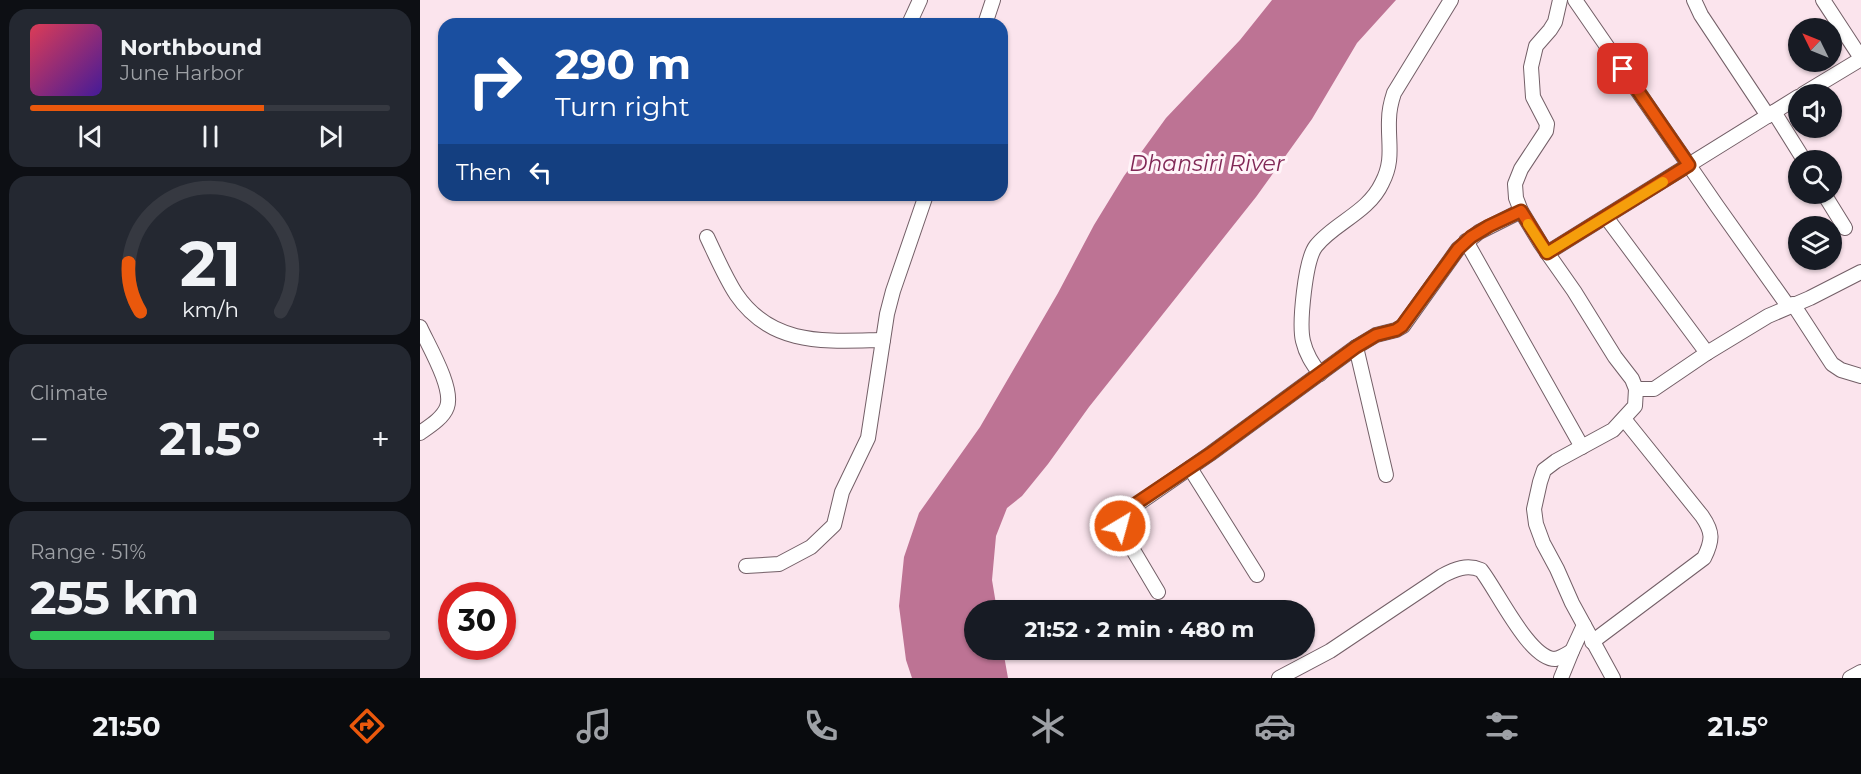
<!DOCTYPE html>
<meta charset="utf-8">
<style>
:root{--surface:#171b24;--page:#242831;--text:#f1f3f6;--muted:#9ea1a6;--line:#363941;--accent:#ea580c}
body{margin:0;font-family:Montserrat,sans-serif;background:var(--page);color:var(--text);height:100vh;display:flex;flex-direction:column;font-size:22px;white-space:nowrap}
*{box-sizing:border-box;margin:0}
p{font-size:20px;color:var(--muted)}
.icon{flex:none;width:33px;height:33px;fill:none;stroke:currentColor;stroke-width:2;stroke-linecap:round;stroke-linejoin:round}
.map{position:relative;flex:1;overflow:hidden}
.panel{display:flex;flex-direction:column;gap:9px;padding:9px;background:#0d0f14;width:420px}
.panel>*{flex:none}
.hud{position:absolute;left:18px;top:18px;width:570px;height:183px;border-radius:18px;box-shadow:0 2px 4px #0004;background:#1a4fa0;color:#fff;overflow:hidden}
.needle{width:39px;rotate:313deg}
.tools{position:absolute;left:1368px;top:18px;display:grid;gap:12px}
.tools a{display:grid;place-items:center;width:54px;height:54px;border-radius:50%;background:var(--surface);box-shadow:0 2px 4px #0004;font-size:30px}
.speed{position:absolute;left:18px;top:582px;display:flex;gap:12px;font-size:30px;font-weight:700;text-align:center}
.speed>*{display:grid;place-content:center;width:78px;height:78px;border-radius:50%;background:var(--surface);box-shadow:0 2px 4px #0004;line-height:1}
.speed .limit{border:9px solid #d22;background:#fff;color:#111}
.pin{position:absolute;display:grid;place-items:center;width:51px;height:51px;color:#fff;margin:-26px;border-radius:12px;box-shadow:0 3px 9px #0006}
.me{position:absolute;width:66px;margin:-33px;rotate:37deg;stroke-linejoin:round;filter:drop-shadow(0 0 4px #0008)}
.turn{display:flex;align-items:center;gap:21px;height:126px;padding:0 18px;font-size:27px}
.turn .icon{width:78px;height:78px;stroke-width:2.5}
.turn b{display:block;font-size:42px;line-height:51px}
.then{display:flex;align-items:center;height:57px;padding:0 18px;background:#0003;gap:12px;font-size:22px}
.big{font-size:45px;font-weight:700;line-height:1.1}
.panel .card{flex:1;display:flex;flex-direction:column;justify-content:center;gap:9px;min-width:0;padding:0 21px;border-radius:18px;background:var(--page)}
.panel .dial{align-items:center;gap:0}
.dial svg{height:156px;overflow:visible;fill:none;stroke:var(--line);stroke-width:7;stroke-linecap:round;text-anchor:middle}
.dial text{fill:var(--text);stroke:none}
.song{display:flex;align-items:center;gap:18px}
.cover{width:72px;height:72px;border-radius:9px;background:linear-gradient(135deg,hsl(350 70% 55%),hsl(260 70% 35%))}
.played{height:6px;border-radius:3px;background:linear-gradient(90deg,var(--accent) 65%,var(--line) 65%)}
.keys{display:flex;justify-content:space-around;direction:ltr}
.heat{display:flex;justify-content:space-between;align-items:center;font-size:33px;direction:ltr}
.charge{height:9px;border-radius:4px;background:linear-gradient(90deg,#34c759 51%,var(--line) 0)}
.trip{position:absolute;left:544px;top:600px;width:351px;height:60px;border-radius:30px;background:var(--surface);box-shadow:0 2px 4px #0004;font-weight:700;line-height:60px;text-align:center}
.dock{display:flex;height:96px;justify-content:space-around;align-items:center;background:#090b0e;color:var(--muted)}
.dock .icon{width:42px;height:42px}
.dock .active{color:var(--accent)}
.dock b{font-size:27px;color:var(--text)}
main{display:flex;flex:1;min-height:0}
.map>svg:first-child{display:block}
.water{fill:#bd7394}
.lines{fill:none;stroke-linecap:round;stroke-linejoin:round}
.street-casing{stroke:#735f67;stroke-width:16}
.street{stroke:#fff;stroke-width:14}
.route-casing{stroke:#983908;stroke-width:15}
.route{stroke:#ea580c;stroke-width:10}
.slow{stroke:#f59e0b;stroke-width:10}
.labels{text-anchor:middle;stroke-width:6;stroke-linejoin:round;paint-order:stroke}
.water-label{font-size:22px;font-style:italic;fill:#812856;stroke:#fff5f9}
</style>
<main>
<section class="panel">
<div class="card">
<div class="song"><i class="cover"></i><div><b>Northbound</b><p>June Harbor</p></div></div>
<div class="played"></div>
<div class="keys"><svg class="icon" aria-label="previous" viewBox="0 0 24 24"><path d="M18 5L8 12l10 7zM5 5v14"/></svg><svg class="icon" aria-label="pause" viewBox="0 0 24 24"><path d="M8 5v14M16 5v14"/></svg><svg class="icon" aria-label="next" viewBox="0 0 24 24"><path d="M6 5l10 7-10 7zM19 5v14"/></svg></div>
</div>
<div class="card dial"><svg viewBox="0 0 100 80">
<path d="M14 69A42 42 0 1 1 86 69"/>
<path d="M14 69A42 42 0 0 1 8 44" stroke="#ea580c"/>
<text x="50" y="56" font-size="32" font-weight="700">21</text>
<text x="50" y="72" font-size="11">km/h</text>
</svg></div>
<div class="card"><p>Climate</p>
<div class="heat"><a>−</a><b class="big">21.5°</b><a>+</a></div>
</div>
<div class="card"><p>Range · 51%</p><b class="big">255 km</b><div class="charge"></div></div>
</section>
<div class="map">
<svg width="1441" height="678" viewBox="0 0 1441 678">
<rect width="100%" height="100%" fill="#fbe4ed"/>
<path class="water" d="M852,0H976L937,43L892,119L836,197L669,407L628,464L602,496L587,508L576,536L572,580L577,610H555V650H583L588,678H492L486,660L479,606L484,557L499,513L560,427L638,293L674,225L704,176L746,118L820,40Z"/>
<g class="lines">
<g class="street-casing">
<g id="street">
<path d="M1140,0L1135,22L1130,30L1116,46L1111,67L1113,97L1127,124L1126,131L1101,169L1095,184L1096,198L1101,211L1121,244L1154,291L1195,357L1212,379L1216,389L1215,406L1193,430L1136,461L1124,470L1120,482L1114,509L1116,524L1123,543L1137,569L1152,603L1193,678"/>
<path d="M1155,0L1297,206L1368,306"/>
<path d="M1274,0L1281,15L1348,116"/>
<path d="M1403,0L1441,58"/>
<path d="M489,24L500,0"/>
<path d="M565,24L573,0"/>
<path d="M1383,94L1441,59"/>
<path d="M1354,112L1384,160"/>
<path d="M1404,194L1425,228"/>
<path d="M1186,217L1287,353"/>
<path d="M287,237C296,256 305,277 316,294C352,347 406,341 463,340"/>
<path d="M1046,241L1162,447"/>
<path d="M1127,253L1378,97"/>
<path d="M1373,304L1412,364L1421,370L1441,376"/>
<path d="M936,347L966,475"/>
<path d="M900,374C892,363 886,354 883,341C879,324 885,260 896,246C914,223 948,213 962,183C974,160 968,144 969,120C969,110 971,102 974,93L1031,0"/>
<path d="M1216,389H1234L1287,353L1348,316L1390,298L1441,272"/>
<path d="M0,433C10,426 23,418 27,407C34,388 8,345 0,327"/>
<path d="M770,468L837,575"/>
<path d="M326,566L359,564L391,547L414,525L422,492L448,438L467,314L473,291L506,195"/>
<path d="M738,592L703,533C700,524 701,520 706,512L790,454L936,347L956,335L976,330L983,326L1038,249L1059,232L1101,211"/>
<path d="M1172,642L1284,558C1293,540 1293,532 1282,516L1204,419"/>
<path d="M859,678L910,651L1022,576C1035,569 1047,564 1061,570C1077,590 1109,659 1135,659C1141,658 1147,654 1152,651"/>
<path d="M1141,678L1152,651L1164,625"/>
<path d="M1430,678L1441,672"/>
</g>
</g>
<use href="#street" class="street"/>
</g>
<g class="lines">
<g class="route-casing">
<path id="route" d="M700,526L702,519L711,507L790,454L936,347L956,335L976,330L982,326L1038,249L1051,237L1069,226L1101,211L1127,253L1269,165L1203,69"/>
</g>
<use href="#route" class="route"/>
<path class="slow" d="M1108,224L1127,253L1243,182"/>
</g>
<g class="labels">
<g class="water-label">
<text x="787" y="171">Dhansiri River</text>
</g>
</g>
</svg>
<div class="tools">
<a><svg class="needle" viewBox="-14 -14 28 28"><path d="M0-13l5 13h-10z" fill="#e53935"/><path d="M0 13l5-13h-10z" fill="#9ea1a6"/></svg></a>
<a><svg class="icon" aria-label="sound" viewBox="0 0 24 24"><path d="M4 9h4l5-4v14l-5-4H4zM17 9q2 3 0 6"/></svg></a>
<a><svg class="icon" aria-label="search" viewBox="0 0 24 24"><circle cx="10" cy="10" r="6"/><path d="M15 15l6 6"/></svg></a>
<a><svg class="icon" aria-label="layers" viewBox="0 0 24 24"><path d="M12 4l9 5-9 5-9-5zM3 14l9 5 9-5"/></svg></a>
</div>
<div class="speed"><div class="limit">30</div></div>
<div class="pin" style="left:1203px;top:69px;background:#d93025"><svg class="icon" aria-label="arrive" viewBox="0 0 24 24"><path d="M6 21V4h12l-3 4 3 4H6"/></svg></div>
<svg class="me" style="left:700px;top:526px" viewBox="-20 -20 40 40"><circle r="17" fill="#ea580c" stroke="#fff" stroke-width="3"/><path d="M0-11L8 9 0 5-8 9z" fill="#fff"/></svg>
<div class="trip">21:52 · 2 min · 480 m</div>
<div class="hud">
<div class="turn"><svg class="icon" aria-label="right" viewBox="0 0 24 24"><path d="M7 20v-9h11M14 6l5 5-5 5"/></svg><div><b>290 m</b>Turn right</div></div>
<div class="then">Then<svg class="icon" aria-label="left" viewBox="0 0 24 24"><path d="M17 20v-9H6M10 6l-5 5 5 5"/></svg></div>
</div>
</div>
</main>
<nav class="dock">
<b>21:50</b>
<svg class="icon active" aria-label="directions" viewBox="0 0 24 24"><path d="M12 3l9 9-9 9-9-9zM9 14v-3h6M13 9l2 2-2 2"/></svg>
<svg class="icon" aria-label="music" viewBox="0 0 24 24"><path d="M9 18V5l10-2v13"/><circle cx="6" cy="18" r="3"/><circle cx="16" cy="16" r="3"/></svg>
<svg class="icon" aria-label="phone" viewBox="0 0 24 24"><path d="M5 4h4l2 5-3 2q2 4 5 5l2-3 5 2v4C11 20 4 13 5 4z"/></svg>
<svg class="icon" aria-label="climate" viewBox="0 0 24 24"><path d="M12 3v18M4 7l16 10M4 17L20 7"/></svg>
<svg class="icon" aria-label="car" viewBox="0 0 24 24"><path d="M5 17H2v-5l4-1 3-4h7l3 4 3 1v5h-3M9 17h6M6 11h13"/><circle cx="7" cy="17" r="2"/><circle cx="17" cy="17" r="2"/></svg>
<svg class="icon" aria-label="filters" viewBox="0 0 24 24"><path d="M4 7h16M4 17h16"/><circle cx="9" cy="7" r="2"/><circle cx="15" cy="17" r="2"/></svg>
<b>21.5°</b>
</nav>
